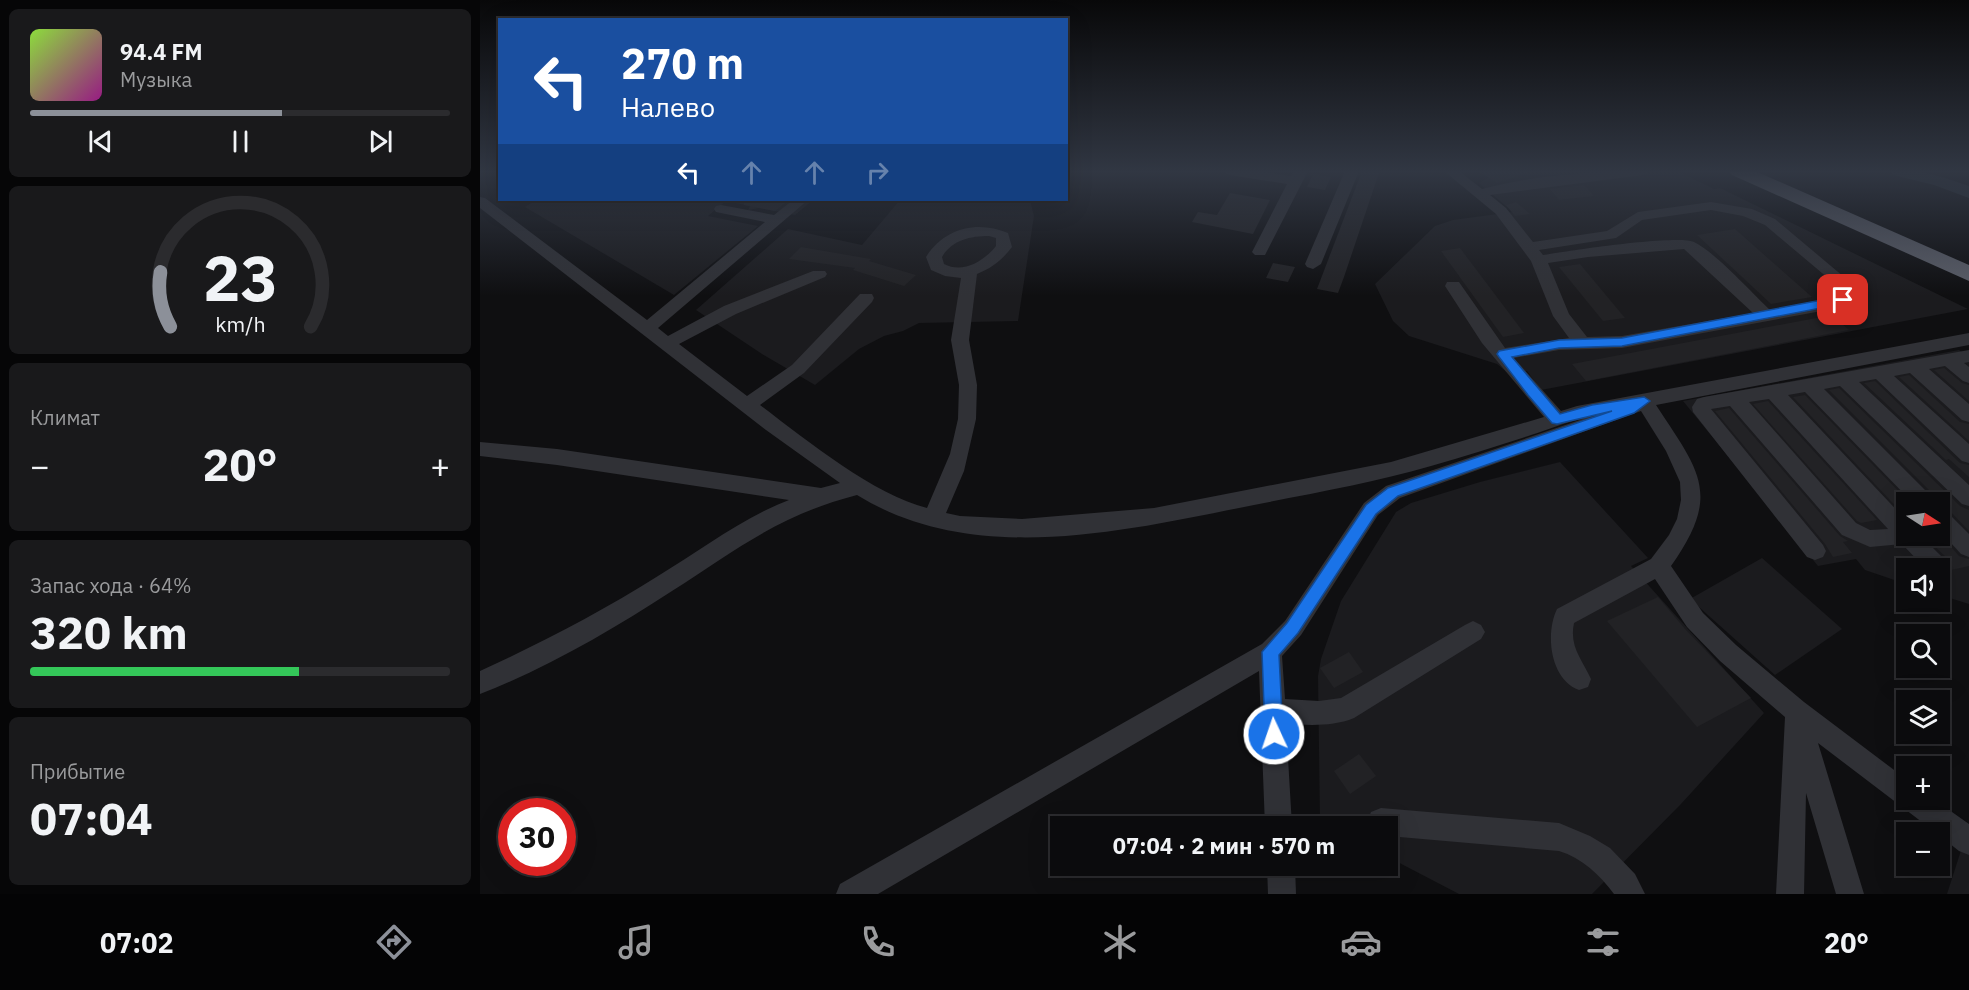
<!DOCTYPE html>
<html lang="ru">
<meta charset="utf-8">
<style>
:root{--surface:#0b0b0d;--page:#19191b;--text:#f1f3f6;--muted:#9a9b9d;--line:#2b2b2e;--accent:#8c9099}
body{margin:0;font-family:"IBM Plex Sans",sans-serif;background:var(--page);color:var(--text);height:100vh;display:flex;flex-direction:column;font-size:22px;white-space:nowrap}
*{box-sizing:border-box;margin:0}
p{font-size:20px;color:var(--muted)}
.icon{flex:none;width:33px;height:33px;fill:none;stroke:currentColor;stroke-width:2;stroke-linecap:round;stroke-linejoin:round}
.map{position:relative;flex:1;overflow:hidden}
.panel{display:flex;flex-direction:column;gap:9px;padding:9px;background:#060607;width:480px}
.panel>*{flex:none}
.banner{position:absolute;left:18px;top:18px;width:570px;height:183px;border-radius:0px;box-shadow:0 6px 24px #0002,0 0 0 2px var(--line);background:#1a4fa0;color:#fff;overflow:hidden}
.needle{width:39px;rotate:102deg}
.controls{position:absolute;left:1416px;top:492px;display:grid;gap:12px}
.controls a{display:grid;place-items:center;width:54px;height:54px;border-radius:0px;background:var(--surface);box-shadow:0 6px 24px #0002,0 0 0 2px var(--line);font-size:30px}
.speed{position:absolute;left:18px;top:798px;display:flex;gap:12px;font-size:30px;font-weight:700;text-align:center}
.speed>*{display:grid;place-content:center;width:78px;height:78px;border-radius:50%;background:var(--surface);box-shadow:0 6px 24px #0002,0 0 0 2px var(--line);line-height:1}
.speed .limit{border:9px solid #d22;background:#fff;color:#111}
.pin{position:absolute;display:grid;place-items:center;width:51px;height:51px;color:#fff;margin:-26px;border-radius:12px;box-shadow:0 3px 9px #0006}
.me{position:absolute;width:66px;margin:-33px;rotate:357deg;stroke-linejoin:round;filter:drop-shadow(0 0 4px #0008)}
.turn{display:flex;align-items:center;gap:21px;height:126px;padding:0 24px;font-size:27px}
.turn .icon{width:78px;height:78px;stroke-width:2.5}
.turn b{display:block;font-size:42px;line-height:51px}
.lanes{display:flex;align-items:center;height:57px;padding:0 24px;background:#0003;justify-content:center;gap:30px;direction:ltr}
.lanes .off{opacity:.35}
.big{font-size:45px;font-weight:700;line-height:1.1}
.panel .card{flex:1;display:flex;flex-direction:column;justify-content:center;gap:9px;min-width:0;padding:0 21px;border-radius:9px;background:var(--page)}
.panel .dial{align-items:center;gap:0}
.dial svg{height:156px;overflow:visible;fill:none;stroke:var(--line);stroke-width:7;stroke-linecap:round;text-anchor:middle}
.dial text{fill:var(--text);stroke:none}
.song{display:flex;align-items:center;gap:18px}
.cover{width:72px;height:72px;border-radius:9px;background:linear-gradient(135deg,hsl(90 70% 55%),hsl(310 70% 35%))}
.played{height:6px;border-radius:3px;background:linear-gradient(90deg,var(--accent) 60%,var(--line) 60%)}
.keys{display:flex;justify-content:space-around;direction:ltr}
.heat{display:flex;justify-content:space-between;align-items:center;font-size:33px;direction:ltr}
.charge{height:9px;border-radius:4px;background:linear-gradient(90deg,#34c759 64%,var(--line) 0)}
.trip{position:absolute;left:570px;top:816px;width:348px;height:60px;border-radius:0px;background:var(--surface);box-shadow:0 6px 24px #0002,0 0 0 2px var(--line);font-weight:700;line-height:60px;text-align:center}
.dock{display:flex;height:96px;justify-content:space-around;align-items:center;background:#040405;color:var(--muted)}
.dock .icon{width:42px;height:42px}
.dock .on{color:var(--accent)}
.dock b{font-size:27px;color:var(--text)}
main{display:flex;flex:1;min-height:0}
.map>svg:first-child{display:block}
.built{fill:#1b1b1e;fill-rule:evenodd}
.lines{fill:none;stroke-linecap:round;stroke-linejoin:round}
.river{fill:#252d35;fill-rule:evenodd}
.building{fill:#222225}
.minor{fill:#303136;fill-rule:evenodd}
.highway{fill:#5b5e68;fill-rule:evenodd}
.route{fill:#1a73e8;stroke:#114b97;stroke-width:1.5}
</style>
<main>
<section class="panel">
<div class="card">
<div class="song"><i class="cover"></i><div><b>94.4 FM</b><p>Музыка</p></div></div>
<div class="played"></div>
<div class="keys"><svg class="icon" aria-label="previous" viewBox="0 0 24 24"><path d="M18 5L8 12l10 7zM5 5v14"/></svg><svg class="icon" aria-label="pause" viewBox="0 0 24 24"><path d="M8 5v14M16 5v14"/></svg><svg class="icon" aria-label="next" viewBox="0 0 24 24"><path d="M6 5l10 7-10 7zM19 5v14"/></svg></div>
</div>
<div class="card dial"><svg viewBox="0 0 100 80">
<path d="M14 69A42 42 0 1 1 86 69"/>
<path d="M14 69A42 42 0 0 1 9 41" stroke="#8c9099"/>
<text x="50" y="56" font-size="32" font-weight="700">23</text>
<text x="50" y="72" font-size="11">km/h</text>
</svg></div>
<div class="card"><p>Климат</p>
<div class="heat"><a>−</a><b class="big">20°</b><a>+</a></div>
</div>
<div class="card"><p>Запас хода · 64%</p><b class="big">320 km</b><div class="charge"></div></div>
<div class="card"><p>Прибытие</p><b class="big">07:04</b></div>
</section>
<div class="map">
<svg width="1489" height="894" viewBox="0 0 1489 894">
<rect width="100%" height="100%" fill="#0f0f11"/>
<g class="built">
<path d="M1011,171H1197L1234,189L1240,188L1488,309L1061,390L1047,371L1029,374L1017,364L929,336L913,321L895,284L955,226L973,220L1033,212L999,183L1015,174Z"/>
<path d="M56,200H333L315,215L279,208L268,210L270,206L246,201L228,216L278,226L194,295L45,207Z"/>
<path d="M420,200H550L554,216L538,321L439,323L423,331L404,336L379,349L335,385L282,354L216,310L308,229L382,245Z"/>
<path d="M1479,350L1489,358V604L1460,595V568H1426V584L1385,570L1376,559L1338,566L1203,401ZM1426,502H1460V536H1426Z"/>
<path d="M1080,462L1168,558L1151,566L1284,713L1201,804L1112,894H979L908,857V826H850L840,822L838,676L841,659L861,601L916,512L931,503L1000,482Z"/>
<path d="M1282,558L1362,629L1295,675L1210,599Z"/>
<path d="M1489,825V894H1467L1485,838Z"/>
</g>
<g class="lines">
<path class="river" d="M1410,171C1438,169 1462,176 1489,186V198L1454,185L1413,175Z"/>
</g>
<g class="building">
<path d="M882,171L899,173L864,277L858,293L837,289Z"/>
<path d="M998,171H1054L1017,183Z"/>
<path d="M833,174L851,177L845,190L827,187Z"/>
<path d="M1104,185L1114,196L1079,200L1070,189Z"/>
<path d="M750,193L790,200L773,234L712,222L718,212L737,215Z"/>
<path d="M264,200H309L295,211L264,205Z"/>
<path d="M1036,202L1050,214L1035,216L1026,205Z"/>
<path d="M1255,229L1332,297L1291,304L1217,235Z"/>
<path d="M321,247L391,259L389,261L436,275L424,286L373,270L375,268L309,259Z"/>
<path d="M980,248L1044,333L1023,337L961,251Z"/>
<path d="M793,263L815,267L808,282L786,278Z"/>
<path d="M1100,264L1145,318L1123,321L1079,267Z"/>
<path d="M1352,315L1369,330L1106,381L1092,364Z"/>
<path d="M1464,368L1482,383L1489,385V401L1454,370Z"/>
<path d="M1429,375L1480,422L1489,424V441L1419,377Z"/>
<path d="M1395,381L1480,463L1489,465V477L1469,459L1466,460L1384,383Z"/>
<path d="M1359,388L1480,506L1489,510V531L1469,510L1460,507V502H1456L1453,494L1349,390Z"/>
<path d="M1325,395L1429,502H1426V517L1313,397Z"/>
<path d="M1288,401L1397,520L1381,523L1377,521L1273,404Z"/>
<path d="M1249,408L1360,536L1368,541L1363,542L1372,553L1353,557L1345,544L1235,411Z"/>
<path d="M1460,534L1479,556L1489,559V566L1471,570L1468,559L1444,536Z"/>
<path d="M1178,597L1205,629L1271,698L1217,727L1127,621Z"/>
<path d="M869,652L883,672L854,688L840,668Z"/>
<path d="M879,754L896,776L870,794L854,771Z"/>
</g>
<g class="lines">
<g class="minor">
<path d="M743,171H775L811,176L814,171H828L785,255H775L772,252L807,184L750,175Z"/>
<path d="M865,171H879L841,264L833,269L827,267L825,264Z"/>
<path d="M964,171H979L1002,189C1052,175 1118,171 1170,171L1163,175L1010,195L1026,208L1053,242L1127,231L1158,212L1231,202L1272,209L1295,219L1370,282L1375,296L1364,307L1358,308L1142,348L1079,350L1034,358L1081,411L1097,406L1489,333V345L1176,405C1220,472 1242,494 1191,566L1223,613L1256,645L1324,702L1426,779V800H1455L1489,824V855L1479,851L1460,836V832H1455L1338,743L1384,894H1356L1326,793L1324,894H1296L1305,717L1240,661L1207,627L1175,579L1094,623C1089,647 1102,659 1111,679L1108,687L1099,690C1070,679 1065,634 1077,609L1171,559L1189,535L1197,519L1201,500L1200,482L1186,451L1161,411L920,498L898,515L821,635L802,656L805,699L839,701L861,698L985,625L993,621L1001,625L1005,632L1001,639L874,718C852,727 829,725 806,724L812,826H785L779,671L398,894H356L360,884L782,644L805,621L884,503L906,486L1103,419C1085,422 1068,430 1051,435C1018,446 985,456 951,466C893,483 833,493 774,505C647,530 495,568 377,495C299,515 258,549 192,591C132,630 67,668 0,694V671C61,643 121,612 178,576C221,550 262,518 309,500L77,465L0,456V442L77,449L341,488L360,483L286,430L0,208V197L5,198L167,320L285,222L236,212L234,209L236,206L241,205L294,215L313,200H328L178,328L188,336L244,306L333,271H345L347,274L345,277L256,314L199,344L267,396L312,365L380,294H392L394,298L392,302L324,373L280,405C325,439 394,495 447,508L470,454L478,419L479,385L471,340L481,278L465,276L451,270L446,257C464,228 498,220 528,233L532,247C522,260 512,268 497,274L489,340L497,385L496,419L484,471L466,513L480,516L542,519L674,508L911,462L1064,417L1002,343L965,286L967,282H979L1025,348L1089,338L1073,316L1051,261L1016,214ZM1231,210L1263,216L1285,225L1355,284L1358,295L1353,299L1290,310C1271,292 1235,252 1214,242C1198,234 1086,251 1063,255L1059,250L1136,238L1162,220ZM509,236L516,238V246C504,261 483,274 464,264L462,257C472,240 490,236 509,236ZM1204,249L1273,313L1142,336L1107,337L1089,314L1068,263L1108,257Z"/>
<path d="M1489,350V362L1484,363L1489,367V383L1483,381L1465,366L1449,369L1489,404V422L1482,420L1430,373L1414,376L1489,444V463L1482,461L1396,379L1379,382L1489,485V506L1482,504L1360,386L1344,389L1451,496L1454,502H1432L1325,392L1308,395L1426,520V536H1441L1466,561L1469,568L1466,575L1460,577V568H1445L1422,544L1390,547L1362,535L1250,406L1231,409L1343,545L1346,551L1343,557L1335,560L1327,557L1213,412L1212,407L1217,399L1224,397ZM1289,399L1408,529L1390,530L1376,523L1269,402Z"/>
<path d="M1460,509L1467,512L1489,534V557L1481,554L1460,531Z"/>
<path d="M901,808L1079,823L1110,836L1130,848L1155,874L1165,894H1134C1120,875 1102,858 1079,851L908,836V826H889L887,822L891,812Z"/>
<path d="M787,866H815L816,894H788Z"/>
</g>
<path class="highway" d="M1249,171H1275L1489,265V281L1252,175Z"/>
</g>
<linearGradient id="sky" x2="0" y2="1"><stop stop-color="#080809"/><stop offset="0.58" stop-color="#313743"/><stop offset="1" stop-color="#313743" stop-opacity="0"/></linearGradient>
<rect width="1489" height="296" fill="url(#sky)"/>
<path class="route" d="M1363,296L1367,297V303L1142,346L1079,348L1032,357L1080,414L1112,405L1164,397L1170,401L1154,413L918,496L896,514L818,633L799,655L803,734L800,741L794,743L788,741L785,734L782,652L807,623L886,505L908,488L1132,411L1077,424L1072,423L1048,395L1019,357L1017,354L1019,351L1079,340L1142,338Z"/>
</svg>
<div class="controls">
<a><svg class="needle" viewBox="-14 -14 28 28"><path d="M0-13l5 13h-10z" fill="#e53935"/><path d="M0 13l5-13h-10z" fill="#9a9b9d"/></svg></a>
<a><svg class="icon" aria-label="sound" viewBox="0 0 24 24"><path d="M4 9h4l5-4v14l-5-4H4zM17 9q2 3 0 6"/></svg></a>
<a><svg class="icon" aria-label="search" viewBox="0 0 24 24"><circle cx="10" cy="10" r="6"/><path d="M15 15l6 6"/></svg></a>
<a><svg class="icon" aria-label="layers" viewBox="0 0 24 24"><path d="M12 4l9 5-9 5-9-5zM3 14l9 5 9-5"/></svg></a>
<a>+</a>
<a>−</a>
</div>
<div class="speed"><div class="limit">30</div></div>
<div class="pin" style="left:1363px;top:300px;background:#d93025"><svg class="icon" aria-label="arrive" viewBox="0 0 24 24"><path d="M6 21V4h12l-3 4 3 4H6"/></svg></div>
<svg class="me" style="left:794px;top:734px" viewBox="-20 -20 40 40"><circle r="17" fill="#1a73e8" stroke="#fff" stroke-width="3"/><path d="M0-11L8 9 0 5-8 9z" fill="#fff"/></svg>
<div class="trip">07:04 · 2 мин · 570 m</div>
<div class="banner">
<div class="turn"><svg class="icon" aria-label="left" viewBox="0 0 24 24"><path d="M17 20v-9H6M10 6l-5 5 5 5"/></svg><div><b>270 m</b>Налево</div></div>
<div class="lanes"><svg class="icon" aria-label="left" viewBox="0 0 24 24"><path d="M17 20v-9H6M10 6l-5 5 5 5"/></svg><svg class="icon off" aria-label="ahead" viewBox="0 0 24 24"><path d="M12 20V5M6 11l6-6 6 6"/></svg><svg class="icon off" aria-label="ahead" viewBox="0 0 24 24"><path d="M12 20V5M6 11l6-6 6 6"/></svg><svg class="icon off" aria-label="right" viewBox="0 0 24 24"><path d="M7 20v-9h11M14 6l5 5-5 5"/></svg></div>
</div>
</div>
</main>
<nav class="dock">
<b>07:02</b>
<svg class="icon on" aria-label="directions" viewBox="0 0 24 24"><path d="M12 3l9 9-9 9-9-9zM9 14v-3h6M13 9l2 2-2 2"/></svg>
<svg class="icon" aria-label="music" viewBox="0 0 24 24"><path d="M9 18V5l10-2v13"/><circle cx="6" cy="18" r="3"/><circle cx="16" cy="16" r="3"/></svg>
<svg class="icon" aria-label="phone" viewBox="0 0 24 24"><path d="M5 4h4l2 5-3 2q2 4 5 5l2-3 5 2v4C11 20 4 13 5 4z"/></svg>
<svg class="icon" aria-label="climate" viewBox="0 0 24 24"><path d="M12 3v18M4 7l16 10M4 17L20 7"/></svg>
<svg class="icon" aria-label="car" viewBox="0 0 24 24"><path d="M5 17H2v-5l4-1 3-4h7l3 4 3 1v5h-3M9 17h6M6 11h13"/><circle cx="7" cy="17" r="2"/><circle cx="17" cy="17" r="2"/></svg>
<svg class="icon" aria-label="filters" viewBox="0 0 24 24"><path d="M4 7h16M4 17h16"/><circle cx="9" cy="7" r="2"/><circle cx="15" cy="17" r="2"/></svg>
<b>20°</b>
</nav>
